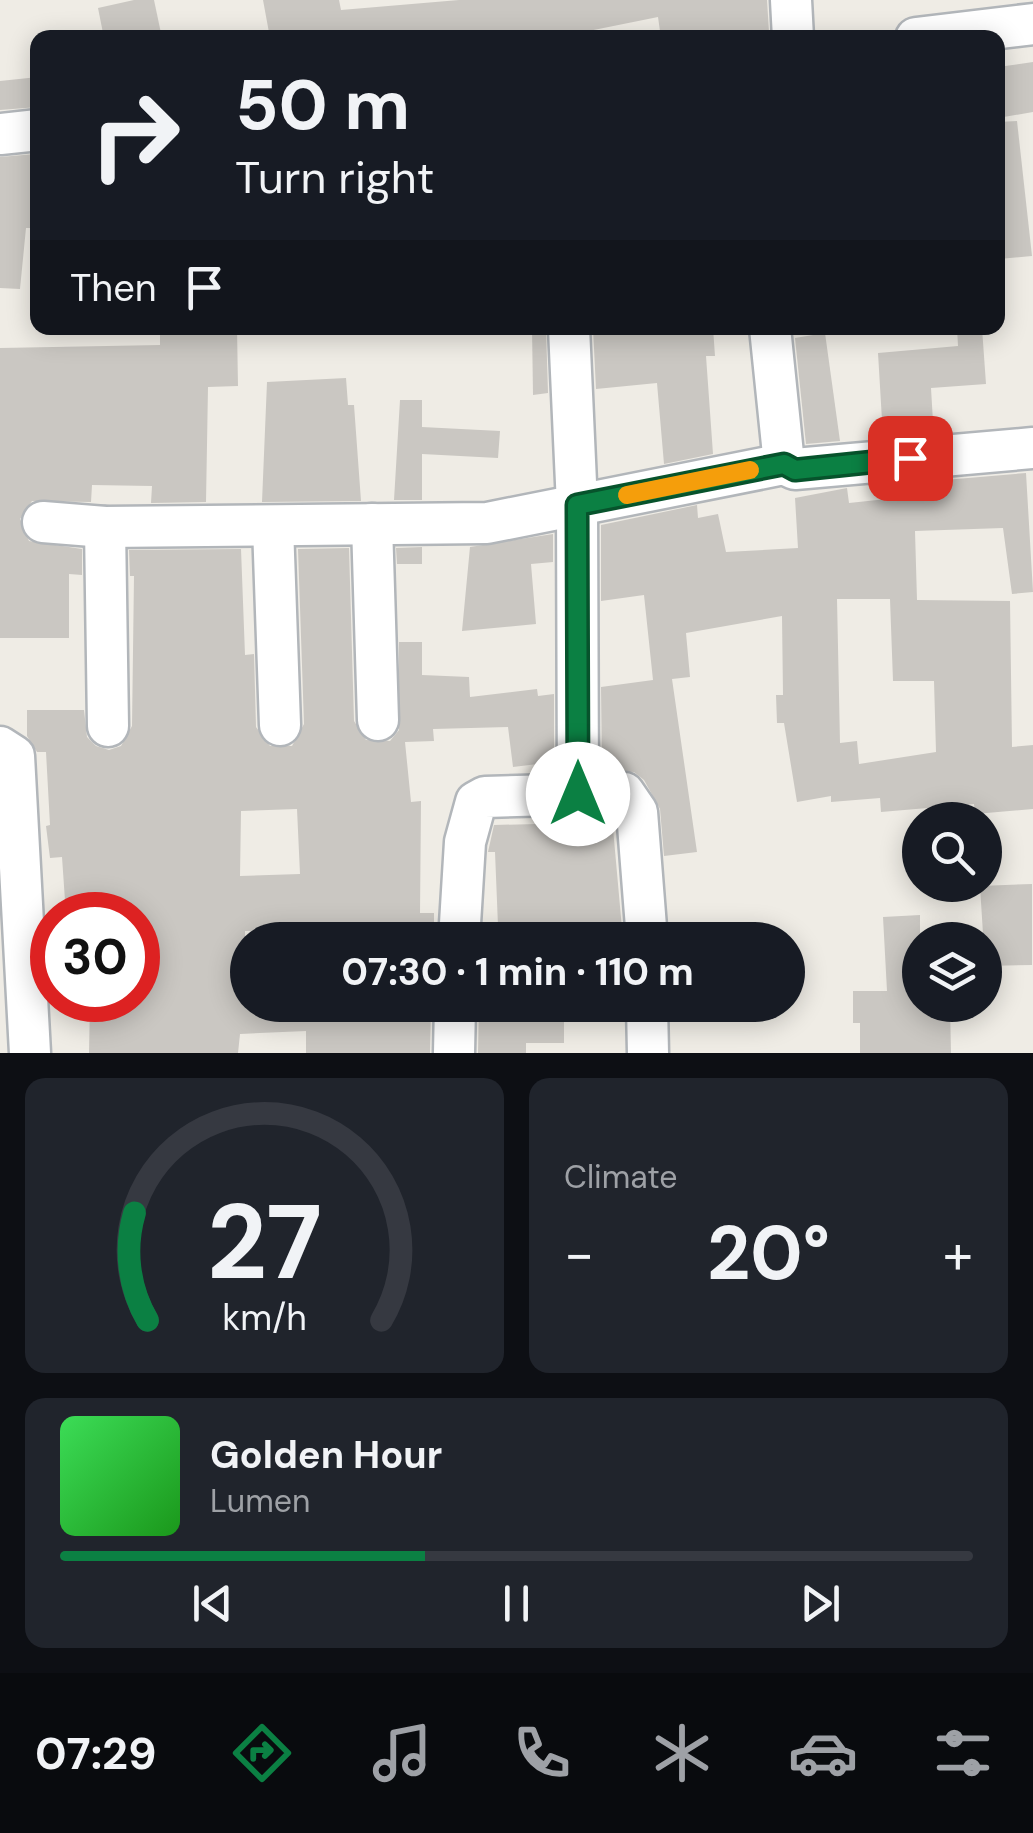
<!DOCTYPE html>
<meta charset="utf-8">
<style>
:root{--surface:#171b24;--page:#20242c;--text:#f1f3f6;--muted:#9ea1a6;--line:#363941;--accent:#0b8043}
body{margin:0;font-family:"DM Sans",sans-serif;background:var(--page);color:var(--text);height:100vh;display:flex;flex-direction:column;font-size:38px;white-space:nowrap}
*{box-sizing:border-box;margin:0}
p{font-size:32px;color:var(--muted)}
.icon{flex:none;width:55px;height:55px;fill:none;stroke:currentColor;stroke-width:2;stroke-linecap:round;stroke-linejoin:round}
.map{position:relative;height:1053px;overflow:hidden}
.side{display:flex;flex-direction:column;gap:25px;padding:25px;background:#0d0f14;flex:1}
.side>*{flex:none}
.guide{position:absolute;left:30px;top:30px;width:975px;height:305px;border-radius:20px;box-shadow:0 5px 25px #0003;background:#171b24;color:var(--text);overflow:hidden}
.fabs{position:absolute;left:902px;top:802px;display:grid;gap:20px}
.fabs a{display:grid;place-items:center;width:100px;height:100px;border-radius:50%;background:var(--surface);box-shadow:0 5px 25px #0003;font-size:50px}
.speed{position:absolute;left:30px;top:892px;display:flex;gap:20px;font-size:50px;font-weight:700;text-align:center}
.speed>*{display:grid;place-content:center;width:130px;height:130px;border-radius:50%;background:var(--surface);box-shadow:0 5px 25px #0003;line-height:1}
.speed .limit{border:15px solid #d22;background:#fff;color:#111}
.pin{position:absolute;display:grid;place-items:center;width:85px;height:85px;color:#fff;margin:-42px;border-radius:20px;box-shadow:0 5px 15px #0006}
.me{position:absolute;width:110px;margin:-55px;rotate:0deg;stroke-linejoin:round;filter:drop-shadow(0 0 8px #0008)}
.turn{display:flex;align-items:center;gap:35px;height:210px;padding:0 40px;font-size:45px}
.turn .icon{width:130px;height:130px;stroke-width:2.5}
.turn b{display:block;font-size:70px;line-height:85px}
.then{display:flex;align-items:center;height:95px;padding:0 40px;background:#0003;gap:20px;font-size:38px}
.big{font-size:75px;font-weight:700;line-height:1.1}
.side .tile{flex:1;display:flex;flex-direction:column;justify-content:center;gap:15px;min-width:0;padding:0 35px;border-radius:20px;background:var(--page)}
.side .dial{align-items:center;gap:0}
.dial svg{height:260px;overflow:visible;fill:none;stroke:var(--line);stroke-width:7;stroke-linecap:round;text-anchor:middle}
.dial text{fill:var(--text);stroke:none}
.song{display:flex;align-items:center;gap:30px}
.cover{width:120px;height:120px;border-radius:15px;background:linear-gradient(135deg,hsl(130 70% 55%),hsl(120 70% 35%))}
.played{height:10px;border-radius:5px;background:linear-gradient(90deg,var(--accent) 40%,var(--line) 40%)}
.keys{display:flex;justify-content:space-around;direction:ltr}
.heat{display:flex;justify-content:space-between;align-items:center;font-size:55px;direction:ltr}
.side .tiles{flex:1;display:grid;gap:25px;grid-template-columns:1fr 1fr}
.tile:last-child{grid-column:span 2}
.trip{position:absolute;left:230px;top:922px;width:575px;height:100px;border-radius:50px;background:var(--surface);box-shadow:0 5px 25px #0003;font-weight:700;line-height:100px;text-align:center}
.tabs{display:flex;height:160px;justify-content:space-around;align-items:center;background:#090b0e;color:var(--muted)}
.tabs .icon{width:70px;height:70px}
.tabs .on{color:var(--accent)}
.tabs b{font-size:45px;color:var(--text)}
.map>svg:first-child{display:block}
.building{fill:#cac7c2;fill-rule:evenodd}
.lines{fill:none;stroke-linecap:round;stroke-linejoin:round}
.minor-casing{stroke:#b2b6ba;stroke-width:45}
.minor{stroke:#fff;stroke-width:40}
.route-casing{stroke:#07532c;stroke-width:25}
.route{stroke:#0b8043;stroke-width:18}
.slow{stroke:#f59e0b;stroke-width:18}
</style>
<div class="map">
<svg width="1033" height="1053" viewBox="0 0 1033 1053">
<rect width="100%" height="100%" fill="#efece5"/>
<g class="building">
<path d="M134,0H154L162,38H104L98,8Z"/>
<path d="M263,0H339L341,10L459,0H767L769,32L733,38H661L658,17L554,38H270Z"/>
<path d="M1033,62V112L998,118V67Z"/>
<path d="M38,77V107L0,110V81Z"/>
<path d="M1017,121L1032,256L999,259L998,122Z"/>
<path d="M35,154L36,228H26L20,289L0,288V157Z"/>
<path d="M160,328H237L238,386L208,387L206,502L151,503L152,486L92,485L91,502L32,501L20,519L29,541L82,549V575L69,574V638H0V348L160,345Z"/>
<path d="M532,328H546L548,393L533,395Z"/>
<path d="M593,328H713L715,356H706L713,454L664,464L657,383L596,389Z"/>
<path d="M957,328H982L986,384L931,388L933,422L921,423L922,434L883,437L878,353L958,346Z"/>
<path d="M825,333L840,441L806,444L795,338Z"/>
<path d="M346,378L348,405H354L361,501L262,502L267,382Z"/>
<path d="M400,400H422V427L500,431L498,458L422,454V500H394Z"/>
<path d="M1026,473L1033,592L1012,594L1003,528L915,531L917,600L1010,601L1012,747L1033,745V809L975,814L974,804L881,812L880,798L831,802V796L797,802L784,723H777L776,695H783L782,616L686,633L690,677L672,679L697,852L664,856L660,809L644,780L634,772L602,770L601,687L653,680L644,595L601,601V525L697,505L698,518L718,514L726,552L798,548L795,498L847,488L849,503L887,499L886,485ZM837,599H890L893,681H934L936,752L859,764L857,741L840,743Z"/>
<path d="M553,534V562L531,564L536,624L462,631L470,547Z"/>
<path d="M422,547V564H397L396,548Z"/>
<path d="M349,548L354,721L366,740L390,741L399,730V642H422V675L469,677L470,697L537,689L538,696L554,694V762L513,767L508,727L433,729L434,741L405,742L411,802L421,801L420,913H434V940H319V930L245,931L246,1005L431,1007L430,1053H306V1031L240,1034L238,1053H89L90,1000H138V915H66L62,857L50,858L46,826L50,825L46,752H37L27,736V710H84L87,737L96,746L109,750L121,746L132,726L134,576H130L129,550L241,549L245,655L254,654L256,727L270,746H292L304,724L298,549ZM297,809L300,874L240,876L241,811Z"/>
<path d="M612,817L623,940H584L583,922L498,926L495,852H488L494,825L576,823V818Z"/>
<path d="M1032,884V965L985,966L980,886Z"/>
<path d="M920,915V1005H950L951,1053H860V1023H853V991H887L883,917Z"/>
<path d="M479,1005H564V1043H526V1053H478Z"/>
</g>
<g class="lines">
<g class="minor-casing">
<g id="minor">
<path d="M791,0L793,38"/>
<path d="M916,38L1033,24"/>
<path d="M0,134L38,130"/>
<path d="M569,328L577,505L578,794"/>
<path d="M770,328L784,464"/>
<path d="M43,522L105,527L487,523L784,464L795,469L1033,448"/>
<path d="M372,524L378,720"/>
<path d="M273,526L280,725"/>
<path d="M105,527L108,726"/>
<path d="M0,747L14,756L30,1053"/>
<path d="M459,940L465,842L476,802L485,797L624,793L637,812L647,940"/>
<path d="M647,1005L648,1053"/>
<path d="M454,1053L455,1005"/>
</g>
</g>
<use href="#minor" class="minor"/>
</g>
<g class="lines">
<g class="route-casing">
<path id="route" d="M578,794L577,505L784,464L795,470L910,458"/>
</g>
<use href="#route" class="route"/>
<path class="slow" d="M627,495L750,470"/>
</g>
</svg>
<div class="fabs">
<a><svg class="icon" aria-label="search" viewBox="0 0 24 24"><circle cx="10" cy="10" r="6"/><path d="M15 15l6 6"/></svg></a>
<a><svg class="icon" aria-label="layers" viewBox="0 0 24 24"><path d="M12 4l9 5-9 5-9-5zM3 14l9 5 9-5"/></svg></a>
</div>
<div class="speed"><div class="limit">30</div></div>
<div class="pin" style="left:910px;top:458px;background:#d93025"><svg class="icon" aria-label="arrive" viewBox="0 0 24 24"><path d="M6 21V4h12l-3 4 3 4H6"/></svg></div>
<svg class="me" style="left:578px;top:794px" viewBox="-20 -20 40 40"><circle r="19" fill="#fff"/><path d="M0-13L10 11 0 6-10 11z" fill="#0b8043"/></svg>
<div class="trip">07:30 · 1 min · 110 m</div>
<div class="guide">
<div class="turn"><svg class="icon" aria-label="right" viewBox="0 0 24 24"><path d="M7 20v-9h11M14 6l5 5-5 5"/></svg><div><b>50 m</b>Turn right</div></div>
<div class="then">Then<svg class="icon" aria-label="arrive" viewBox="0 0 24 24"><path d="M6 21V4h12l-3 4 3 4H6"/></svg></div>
</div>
</div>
<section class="side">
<div class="tiles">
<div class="tile dial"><svg viewBox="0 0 100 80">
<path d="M14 69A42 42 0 1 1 86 69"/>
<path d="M14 69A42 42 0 0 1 10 36" stroke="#0b8043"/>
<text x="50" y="56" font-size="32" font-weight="700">27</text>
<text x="50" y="72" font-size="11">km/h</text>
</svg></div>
<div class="tile"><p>Climate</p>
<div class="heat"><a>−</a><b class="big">20°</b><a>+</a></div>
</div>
<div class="tile">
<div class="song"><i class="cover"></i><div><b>Golden Hour</b><p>Lumen</p></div></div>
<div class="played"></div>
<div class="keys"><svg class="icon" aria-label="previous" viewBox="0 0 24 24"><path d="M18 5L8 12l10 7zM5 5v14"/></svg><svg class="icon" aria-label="pause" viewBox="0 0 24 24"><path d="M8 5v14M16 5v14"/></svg><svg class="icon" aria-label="next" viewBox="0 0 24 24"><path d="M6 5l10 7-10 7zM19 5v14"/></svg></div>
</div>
</div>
</section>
<nav class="tabs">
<b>07:29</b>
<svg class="icon on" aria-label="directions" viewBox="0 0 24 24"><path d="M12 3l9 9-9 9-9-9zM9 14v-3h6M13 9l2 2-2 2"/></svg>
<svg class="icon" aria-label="music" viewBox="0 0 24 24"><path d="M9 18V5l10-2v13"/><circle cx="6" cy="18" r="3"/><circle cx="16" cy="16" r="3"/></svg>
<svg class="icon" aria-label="phone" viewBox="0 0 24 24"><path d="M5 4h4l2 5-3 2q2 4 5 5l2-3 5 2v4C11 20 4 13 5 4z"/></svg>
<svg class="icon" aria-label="climate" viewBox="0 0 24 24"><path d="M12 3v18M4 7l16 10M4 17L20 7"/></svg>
<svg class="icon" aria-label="car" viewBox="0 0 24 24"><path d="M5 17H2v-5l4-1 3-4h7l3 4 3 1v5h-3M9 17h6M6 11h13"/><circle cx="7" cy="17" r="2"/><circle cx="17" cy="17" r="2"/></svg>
<svg class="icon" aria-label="filters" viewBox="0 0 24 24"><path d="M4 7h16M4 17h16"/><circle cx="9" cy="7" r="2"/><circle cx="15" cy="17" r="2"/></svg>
</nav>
